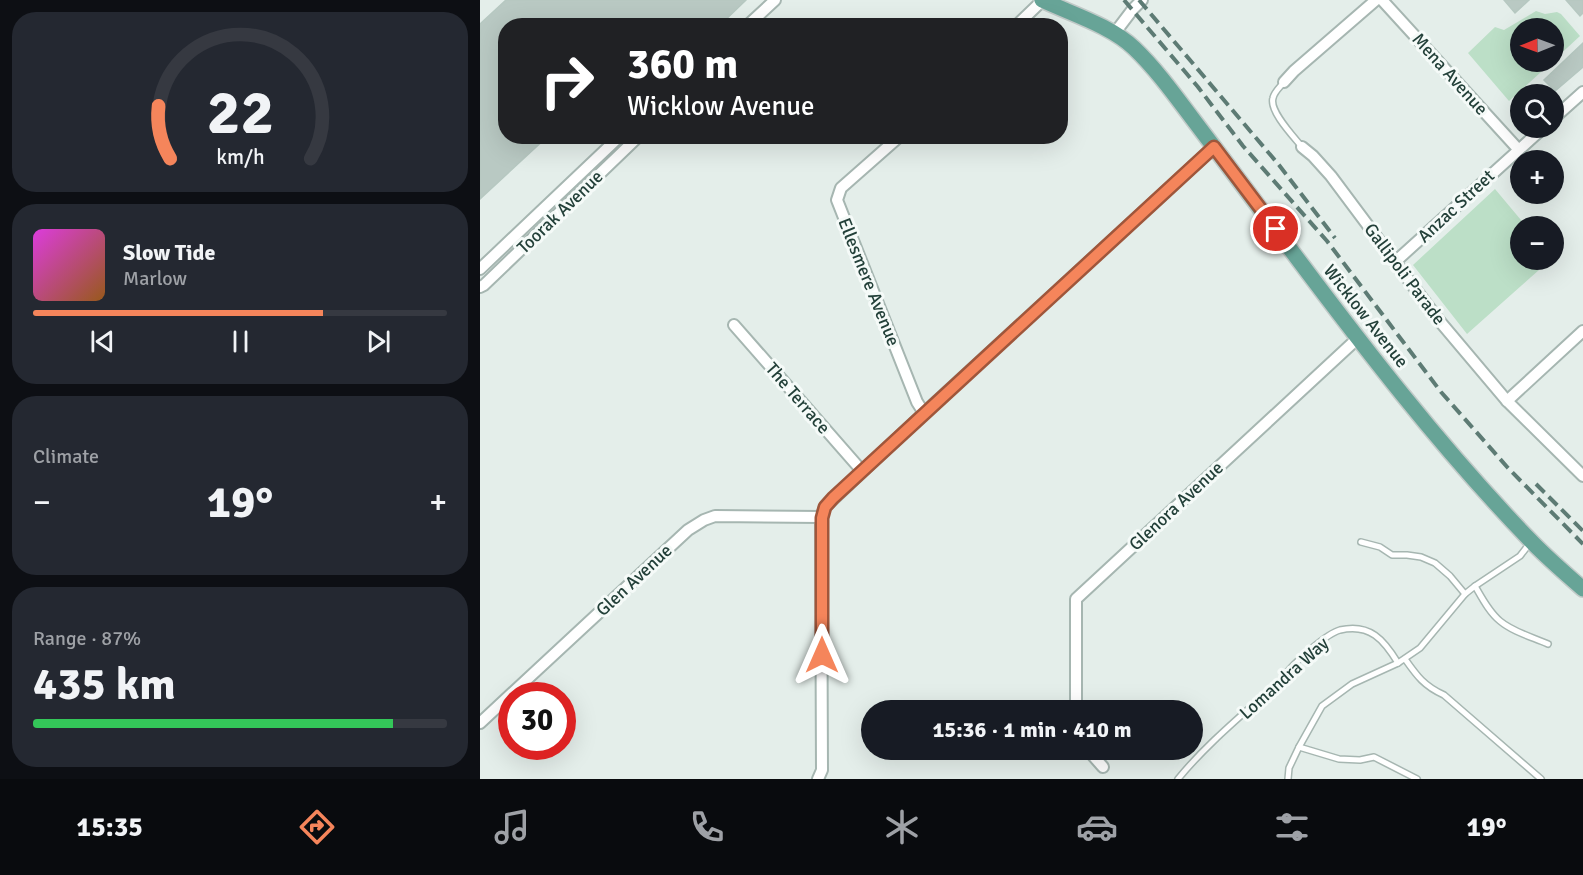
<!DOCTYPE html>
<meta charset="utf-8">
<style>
:root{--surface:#171b24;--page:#242831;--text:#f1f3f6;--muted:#9ea1a6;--line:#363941;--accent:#f5855b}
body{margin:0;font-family:Signika,sans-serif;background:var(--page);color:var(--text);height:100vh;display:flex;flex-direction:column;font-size:22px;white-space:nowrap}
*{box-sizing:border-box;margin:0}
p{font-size:20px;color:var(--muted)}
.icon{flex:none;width:33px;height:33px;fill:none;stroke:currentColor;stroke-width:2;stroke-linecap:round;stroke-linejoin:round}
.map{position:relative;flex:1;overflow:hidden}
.sheet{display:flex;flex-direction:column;gap:12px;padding:12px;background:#0d0f14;width:480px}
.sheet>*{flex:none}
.guide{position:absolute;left:18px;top:18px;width:570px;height:126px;border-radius:24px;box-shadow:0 6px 24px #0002;background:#202124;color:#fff;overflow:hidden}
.needle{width:39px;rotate:269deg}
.tools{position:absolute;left:1030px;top:18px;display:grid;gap:12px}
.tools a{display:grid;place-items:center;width:54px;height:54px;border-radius:50%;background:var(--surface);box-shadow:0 6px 24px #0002;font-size:30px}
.speed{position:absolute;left:18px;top:682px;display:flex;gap:12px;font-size:30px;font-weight:700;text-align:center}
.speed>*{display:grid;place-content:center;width:78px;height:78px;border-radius:50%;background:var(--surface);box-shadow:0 6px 24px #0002;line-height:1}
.speed .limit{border:9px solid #d22;background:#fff;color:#111}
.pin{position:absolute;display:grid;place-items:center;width:51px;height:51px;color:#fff;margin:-26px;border:3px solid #fff;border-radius:50%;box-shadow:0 2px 6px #0007}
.me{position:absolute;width:66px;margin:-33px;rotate:0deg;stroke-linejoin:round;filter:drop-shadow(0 0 4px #0008)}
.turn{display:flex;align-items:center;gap:21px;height:126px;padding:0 30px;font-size:27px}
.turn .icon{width:78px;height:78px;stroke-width:2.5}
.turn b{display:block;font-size:42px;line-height:51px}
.big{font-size:45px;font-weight:700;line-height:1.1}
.sheet .tile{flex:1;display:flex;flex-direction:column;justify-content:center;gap:9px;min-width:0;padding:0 21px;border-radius:24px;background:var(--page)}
.sheet .dial{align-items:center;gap:0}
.dial svg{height:156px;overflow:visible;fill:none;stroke:var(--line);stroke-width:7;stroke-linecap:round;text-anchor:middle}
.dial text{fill:var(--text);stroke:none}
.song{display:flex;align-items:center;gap:18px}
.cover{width:72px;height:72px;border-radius:9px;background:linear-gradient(135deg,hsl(300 70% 55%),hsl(30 70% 35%))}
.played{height:6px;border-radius:3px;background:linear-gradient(90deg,var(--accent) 70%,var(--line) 70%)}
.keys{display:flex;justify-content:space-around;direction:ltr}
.heat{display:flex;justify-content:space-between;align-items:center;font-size:33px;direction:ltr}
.charge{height:9px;border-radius:4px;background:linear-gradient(90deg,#34c759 87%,var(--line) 0)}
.trip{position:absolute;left:381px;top:700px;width:342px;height:60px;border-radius:30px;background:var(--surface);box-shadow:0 6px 24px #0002;font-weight:700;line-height:60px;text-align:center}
.tab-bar{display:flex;height:96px;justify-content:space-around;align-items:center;background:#090b0e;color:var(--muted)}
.tab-bar .icon{width:42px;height:42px}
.tab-bar .selected{color:var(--accent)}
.tab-bar b{font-size:27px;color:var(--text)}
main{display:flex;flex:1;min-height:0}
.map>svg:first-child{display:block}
.green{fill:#bcdfc7}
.building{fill:#b9c9c3;stroke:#b6c8c1;stroke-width:1.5}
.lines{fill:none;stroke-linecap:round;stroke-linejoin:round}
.lane-casing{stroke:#a6b6b1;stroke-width:8}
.street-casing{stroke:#a6b6b1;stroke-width:14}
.primary-casing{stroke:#c1cac8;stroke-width:18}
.lane{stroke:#fff;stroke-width:5}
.street{stroke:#fff;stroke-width:10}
.primary{stroke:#67a497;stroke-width:15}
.rail{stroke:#5d7b74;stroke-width:4;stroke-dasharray:12 6;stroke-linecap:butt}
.route-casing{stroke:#9f563b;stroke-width:15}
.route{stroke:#f5855b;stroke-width:10}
.labels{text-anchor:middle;stroke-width:6;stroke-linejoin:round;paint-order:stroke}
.street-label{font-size:18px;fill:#234039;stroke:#f5faf8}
</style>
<main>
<section class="sheet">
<div class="tile dial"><svg viewBox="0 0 100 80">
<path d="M14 69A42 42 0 1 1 86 69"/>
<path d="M14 69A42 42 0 0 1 8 42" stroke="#f5855b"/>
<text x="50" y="56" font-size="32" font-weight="700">22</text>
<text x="50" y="72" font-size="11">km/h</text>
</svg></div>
<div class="tile">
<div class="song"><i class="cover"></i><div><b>Slow Tide</b><p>Marlow</p></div></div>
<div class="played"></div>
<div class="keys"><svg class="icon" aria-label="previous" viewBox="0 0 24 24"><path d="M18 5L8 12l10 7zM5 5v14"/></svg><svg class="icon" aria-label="pause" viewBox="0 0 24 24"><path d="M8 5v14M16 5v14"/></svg><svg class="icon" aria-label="next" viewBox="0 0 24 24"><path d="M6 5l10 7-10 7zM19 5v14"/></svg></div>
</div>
<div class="tile"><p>Climate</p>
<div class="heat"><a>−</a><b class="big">19°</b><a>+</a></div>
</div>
<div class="tile"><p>Range · 87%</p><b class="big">435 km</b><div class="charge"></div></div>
</section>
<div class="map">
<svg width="1103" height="779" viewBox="0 0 1103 779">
<rect width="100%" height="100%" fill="#e4eeea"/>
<g class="green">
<path d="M1056,11L1065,14L1077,12L1081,14L1100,36L1074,60V28H1041V62H1072L1029,101L988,53L1015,27L1024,30Z"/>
<path d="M1015,189L1046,226H1041V260H1049L1059,270L987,334L933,265Z"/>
</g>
<g class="building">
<path d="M26,0H266L239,26H26V136H68L0,199V24Z"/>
<path d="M1024,0H1049L1035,13Z"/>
<path d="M1086,0H1103V13L1100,16Z"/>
<path d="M1103,43V67L1075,91L1064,80Z"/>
</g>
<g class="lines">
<g class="lane-casing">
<g id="lane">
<path d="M804,82C800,87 794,92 793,98C789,111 813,136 822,147"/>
<path d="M881,542L900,547L912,555H927L941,557L955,563L970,576L985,594"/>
<path d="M995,586C1002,598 1009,612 1020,621C1033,632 1052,637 1068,644"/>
<path d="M925,659C937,676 944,686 964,695L1061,779"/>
<path d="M819,747L859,759L880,760L894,757L937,779"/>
<path d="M698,779C720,752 747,728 773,705C780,699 788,694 795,688C800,682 804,676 809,670C819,659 846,634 860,630C890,623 904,640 918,663"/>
<path d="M808,779L809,768L819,747L842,706L872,684L918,663L940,648L985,594L995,586L1040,556L1050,543"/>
</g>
</g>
<g class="street-casing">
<g id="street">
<path d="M902,0L1038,149"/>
<path d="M267,26L295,0"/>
<path d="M536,26L563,0"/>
<path d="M634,34L653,9L662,0"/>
<path d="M804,82L814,71L896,0"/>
<path d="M1074,118L1103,92"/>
<path d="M420,136L361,188L357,200L437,402L444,413"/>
<path d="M822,147L833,156L851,176L957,318L1027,401L1103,476"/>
<path d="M916,261L1063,128"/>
<path d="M0,269L140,136"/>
<path d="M0,287L4,285L159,136"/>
<path d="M254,325L382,471"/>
<path d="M1027,401L1103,331"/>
<path d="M596,711V599L878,338"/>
<path d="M0,723L208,530L224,520L235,516L341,517"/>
<path d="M608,750L623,767"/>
<path d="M338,779L342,770L341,517L345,507L444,413L734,147"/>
</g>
</g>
<g class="primary-casing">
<path id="primary" d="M562,0C592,14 631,26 654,48C676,69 694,94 712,118C743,159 774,200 805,242C882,345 960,447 1050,540C1066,557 1085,573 1103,589"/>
</g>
<use href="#lane" class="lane"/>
<use href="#street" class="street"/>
<use href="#primary" class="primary"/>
<g class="rail">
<path d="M644,0L718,87L763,146L847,241L961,392L1028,468L1103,544"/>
<path d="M659,0L799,165L855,238"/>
<path d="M1056,484L1103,531"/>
</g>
</g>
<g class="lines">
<g class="route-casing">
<path id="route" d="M342,655V518L345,507L353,498L734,147L796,229"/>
</g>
<use href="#route" class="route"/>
</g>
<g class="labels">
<g class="street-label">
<text transform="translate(970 74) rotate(48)" y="6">Mena Avenue</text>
<text transform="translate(976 206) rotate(-43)" y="6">Anzac Street</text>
<text transform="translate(80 212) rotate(-44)" y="6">Toorak Avenue</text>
<text transform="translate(925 274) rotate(53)" y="6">Gallipoli Parade</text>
<text transform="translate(389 282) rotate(68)" y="6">Ellesmere Avenue</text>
<text transform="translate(886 316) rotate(52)" y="6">Wicklow Avenue</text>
<text transform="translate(318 398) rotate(49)" y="6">The Terrace</text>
<text transform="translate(696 506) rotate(-43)" y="6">Glenora Avenue</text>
<text transform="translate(154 580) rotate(-43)" y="6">Glen Avenue</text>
<text transform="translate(804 678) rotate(-42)" y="6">Lomandra Way</text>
</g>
</g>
</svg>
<div class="tools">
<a><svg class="needle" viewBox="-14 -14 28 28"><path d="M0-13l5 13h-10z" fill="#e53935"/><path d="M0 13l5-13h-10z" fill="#9ea1a6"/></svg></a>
<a><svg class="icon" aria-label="search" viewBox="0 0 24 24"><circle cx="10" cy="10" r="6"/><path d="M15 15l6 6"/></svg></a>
<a>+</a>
<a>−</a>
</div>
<div class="speed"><div class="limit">30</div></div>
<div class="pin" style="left:796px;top:229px;background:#d93025"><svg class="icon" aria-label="arrive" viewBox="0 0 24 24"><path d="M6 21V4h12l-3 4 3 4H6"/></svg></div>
<svg class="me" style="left:342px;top:655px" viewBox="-20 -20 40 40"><path d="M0-17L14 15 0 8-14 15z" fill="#f5855b" stroke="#fff" stroke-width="4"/></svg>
<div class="trip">15:36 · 1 min · 410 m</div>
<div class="guide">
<div class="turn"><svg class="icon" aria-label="right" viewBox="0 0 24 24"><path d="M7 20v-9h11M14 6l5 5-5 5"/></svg><div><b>360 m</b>Wicklow Avenue</div></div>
</div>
</div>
</main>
<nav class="tab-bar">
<b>15:35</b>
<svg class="icon selected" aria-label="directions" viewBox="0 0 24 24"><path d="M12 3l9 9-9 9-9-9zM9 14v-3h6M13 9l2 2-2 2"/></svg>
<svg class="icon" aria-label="music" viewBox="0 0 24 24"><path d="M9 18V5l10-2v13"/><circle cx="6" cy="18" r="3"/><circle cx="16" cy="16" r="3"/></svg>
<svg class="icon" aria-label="phone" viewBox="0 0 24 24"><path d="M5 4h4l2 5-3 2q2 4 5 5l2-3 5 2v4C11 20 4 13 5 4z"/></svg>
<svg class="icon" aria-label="climate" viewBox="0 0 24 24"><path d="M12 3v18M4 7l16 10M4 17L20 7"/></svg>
<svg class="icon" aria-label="car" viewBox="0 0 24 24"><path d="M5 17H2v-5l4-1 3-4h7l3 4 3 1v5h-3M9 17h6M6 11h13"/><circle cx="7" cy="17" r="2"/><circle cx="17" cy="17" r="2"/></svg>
<svg class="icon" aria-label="filters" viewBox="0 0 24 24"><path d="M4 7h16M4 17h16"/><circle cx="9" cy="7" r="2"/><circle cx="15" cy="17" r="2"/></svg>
<b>19°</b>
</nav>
